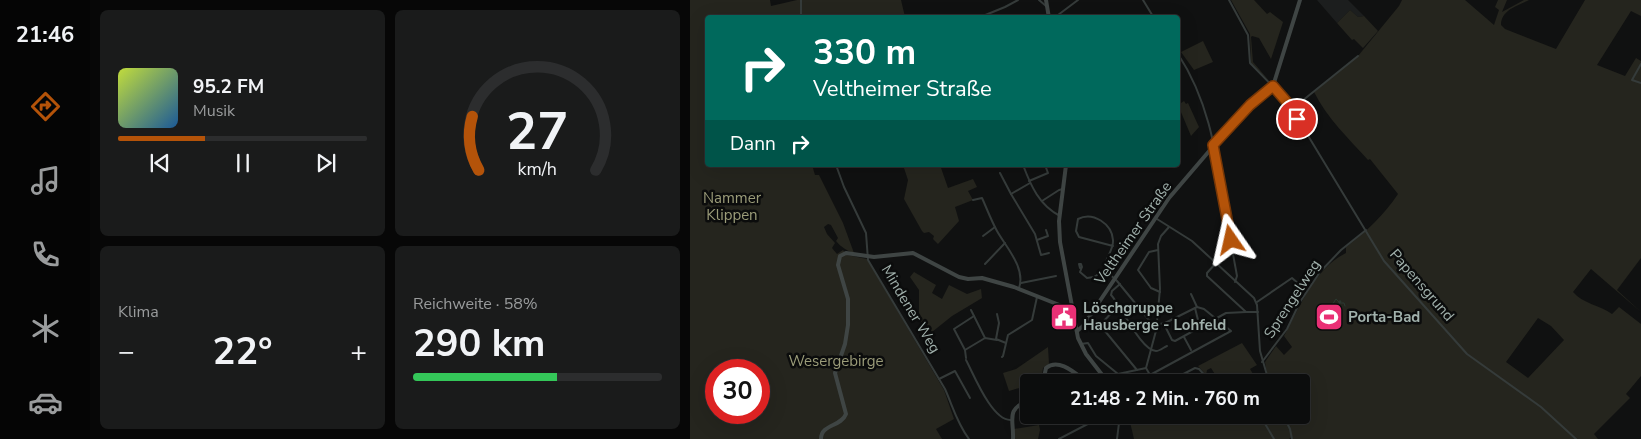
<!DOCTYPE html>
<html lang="de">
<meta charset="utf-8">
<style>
:root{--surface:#0c0d0d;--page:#1a1b1b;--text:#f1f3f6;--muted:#9a9c9d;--line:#2c2d2e;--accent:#b45309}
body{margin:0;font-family:"Nunito Sans",sans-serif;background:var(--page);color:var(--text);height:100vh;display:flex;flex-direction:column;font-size:19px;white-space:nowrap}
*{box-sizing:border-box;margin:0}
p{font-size:16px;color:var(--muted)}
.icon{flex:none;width:28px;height:28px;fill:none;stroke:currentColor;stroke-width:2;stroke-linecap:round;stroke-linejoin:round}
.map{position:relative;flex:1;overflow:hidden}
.details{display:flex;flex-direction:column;gap:10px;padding:10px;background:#070707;width:600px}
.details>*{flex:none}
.banner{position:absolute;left:15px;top:15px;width:475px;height:152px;border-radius:5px;box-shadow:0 5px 20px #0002,0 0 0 1px var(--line);background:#00695c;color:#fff;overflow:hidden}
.speed{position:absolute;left:15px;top:359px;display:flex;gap:10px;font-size:25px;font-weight:700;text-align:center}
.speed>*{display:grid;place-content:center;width:65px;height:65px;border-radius:50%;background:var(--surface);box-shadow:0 5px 20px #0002,0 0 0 1px var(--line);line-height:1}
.speed .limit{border:8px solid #d22;background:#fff;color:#111}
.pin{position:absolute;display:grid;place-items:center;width:42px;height:42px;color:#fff;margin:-21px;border:2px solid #fff;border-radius:50%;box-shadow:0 1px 5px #0007}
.me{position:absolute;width:55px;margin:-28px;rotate:349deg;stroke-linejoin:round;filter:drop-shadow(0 0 4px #0008)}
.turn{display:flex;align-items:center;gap:18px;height:105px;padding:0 25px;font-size:22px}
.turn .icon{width:65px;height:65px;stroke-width:2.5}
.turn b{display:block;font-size:35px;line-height:42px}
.then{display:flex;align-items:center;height:48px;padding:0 25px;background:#0003;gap:10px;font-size:19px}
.big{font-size:38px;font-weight:700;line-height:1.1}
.details .widget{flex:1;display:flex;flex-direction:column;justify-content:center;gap:8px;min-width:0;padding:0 18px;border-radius:8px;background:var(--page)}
.details .dial{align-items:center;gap:0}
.dial svg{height:130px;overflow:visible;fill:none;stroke:var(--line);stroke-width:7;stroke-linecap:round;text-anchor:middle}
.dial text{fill:var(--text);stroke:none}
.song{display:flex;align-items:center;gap:15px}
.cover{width:60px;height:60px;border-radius:8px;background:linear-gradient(135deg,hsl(70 70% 55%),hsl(210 70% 35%))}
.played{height:5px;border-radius:2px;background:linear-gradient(90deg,var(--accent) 35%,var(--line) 35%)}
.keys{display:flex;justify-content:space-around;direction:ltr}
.heat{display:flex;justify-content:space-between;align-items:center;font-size:28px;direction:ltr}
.charge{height:8px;border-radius:4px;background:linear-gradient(90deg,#34c759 58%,var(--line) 0)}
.details .tiles{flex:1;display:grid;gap:10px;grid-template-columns:repeat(2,1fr)}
.trip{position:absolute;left:330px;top:374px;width:290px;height:50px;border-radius:5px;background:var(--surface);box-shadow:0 5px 20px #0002,0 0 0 1px var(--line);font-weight:700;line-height:50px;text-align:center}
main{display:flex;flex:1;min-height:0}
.menu{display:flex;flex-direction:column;width:90px;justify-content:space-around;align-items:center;background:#050505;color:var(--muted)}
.menu .icon{width:35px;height:35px}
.menu .selected{color:var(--accent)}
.menu b{font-size:22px;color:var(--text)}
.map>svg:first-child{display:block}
.built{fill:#1c1e1e}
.green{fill:#25251e;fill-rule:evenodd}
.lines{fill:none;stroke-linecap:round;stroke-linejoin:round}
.stream{stroke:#2c3b32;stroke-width:1}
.street{stroke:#353b3a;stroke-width:2}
.secondary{stroke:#3f4544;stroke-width:4}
.route-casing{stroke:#753606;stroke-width:12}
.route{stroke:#b45309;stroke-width:9}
.labels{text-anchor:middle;stroke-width:5;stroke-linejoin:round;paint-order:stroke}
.park-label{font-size:15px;fill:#9b9c79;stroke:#0b0c0c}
.street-label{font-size:15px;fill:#a1b1ac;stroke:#0b0c0c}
.poi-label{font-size:15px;font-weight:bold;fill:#a1b1ac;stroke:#0b0c0c;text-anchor:start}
</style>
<main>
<nav class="menu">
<b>21:46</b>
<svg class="icon selected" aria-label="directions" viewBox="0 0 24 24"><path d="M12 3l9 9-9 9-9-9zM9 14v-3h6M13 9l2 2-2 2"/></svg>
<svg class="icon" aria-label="music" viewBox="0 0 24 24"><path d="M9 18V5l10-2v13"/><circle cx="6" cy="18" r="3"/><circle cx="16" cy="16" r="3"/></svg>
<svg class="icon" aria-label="phone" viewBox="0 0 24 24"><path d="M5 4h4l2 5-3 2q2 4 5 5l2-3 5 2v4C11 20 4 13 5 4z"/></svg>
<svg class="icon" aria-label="climate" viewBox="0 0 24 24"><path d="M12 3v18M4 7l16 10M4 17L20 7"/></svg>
<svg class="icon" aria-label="car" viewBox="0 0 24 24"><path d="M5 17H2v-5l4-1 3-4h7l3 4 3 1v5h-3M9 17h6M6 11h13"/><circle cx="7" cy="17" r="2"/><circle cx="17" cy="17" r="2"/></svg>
</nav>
<section class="details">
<div class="tiles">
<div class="widget">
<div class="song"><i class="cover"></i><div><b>95.2 FM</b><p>Musik</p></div></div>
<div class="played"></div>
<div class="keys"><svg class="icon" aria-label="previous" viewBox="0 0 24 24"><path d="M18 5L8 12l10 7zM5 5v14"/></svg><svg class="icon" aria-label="pause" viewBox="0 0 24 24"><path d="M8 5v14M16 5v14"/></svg><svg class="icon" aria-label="next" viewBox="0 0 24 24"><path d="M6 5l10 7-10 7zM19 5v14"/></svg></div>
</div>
<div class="widget dial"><svg viewBox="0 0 100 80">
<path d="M14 69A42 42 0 1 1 86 69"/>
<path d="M14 69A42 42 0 0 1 10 36" stroke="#b45309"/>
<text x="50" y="56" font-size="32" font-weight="700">27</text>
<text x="50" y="72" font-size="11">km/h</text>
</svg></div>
<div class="widget"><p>Klima</p>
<div class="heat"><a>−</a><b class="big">22°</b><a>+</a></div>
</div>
<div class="widget"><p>Reichweite · 58%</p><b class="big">290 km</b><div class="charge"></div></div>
</div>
</section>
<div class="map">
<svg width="951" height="439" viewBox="0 0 951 439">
<rect width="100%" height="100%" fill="#101111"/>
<path class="built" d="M627,0H658L674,16L668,17L660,10L647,23Z"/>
<g class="green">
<path d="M0,0H80L81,6L107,0H211L215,17L18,18V165H122L125,175H129L153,223L164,253C157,251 151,247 146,241L148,238L141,225L138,224L134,227L137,234L145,243L142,248L147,254L153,250L157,255L177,259L254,390L264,419L246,429L252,439H0ZM26,370H69V412H26Z"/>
<path d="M541,0H564L577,14L580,12L593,22L581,59L569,38L562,36L561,37L563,62L581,83L561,63L560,34Z"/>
<path d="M712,0H775L804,25L809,10L805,7L808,0H817L812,12L834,0H839C827,6 811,10 811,25L815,29L866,49L895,0H951V16L941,11L907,65L935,76L946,58L951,61V258L927,290L951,312L901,269L883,292C893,304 910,305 922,314L929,307L951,324V376L936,394L940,398L904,434L908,439H603L602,437L599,439H444L440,422L450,415H458L460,418L466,415H496L498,417L503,415H611V382H530L521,368L517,370L516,375L508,366L552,343L567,365L560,369L566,379L577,375L575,362L586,346L594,355L602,347L594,336C611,305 624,269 656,253V247C676,232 694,215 708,194L680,159L678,160C659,139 637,118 624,92L668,56L709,6ZM848,318L861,326L874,340L838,378L816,362Z"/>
<path d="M660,10L668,17L674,16L688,31L673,48L664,39L662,40L647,23Z"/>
<path d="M513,41L523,62L504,70L491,52Z"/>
<path d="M494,101L496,104L498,103L509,127L501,136L488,105Z"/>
<path d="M213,165H250L258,188L283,179L287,187L278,191L283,200L265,207L269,221L248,244L243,239L244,236L239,232L234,233L232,231L214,199L218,180Z"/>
<path d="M224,272L246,285L242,293L252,299L259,285L277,294L291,289L292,298L262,316L242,332L235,322H231L229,319V290L220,277Z"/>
<path d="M358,347L359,364L353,368L351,382H339V385L319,391L313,373L326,369Z"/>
<path d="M349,425L350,430L348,439H324V429Z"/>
</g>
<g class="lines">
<path class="stream" d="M642,305L646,299C648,300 648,302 650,303L651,301H649V303H654L655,306"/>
<g class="street">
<path d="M111,0V18"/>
<path d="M349,0L356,6"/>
<path d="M453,0L464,18"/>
<path d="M539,0L558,35L560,63L597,101L694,261L777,354L851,407L886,439"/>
<path d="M230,18L239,16L245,18"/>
<path d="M288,18L315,7L328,0"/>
<path d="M364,18L388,0"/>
<path d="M488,54C519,101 526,153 535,208C538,230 543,253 547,276L545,282"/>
<path d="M951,64L942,80L951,83"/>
<path d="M602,109L668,56"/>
<path d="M146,165L154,187L176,233L178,260L255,389C263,407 267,423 279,439"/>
<path d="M333,165C341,186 349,205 370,216"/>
<path d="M310,173L321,194L340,183"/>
<path d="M339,181L358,173L355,165"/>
<path d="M321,194L345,234L351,255L359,253"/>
<path d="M283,200L292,198C297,209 301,220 307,231C316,247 336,268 329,288"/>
<path d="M352,201L369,190L373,189"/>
<path d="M467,219L502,241L564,298L567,305L570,351L579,382"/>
<path d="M293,236L305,227"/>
<path d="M347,240L358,236L356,230"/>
<path d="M423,246L389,237L386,231L388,219C403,211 422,224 423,240C424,251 413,260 415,270L427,281L459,320L464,323L465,326L468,327L470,324L475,323L507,307L514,309L541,331L460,375"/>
<path d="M468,250L459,252L448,270L461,288L470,292"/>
<path d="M526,263L517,273V276L556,312H568"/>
<path d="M295,264L315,243"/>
<path d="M390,268L389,264H391L392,267L390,272L397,278L404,277L415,270"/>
<path d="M331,283L366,276"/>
<path d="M430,284L422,291L421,295C431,305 451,351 466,351C470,351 474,347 477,346"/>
<path d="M501,294L507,307"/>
<path d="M567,302L602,278L617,291"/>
<path d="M428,306L410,325L447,370"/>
<path d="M505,308L508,320"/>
<path d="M281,310L295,338"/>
<path d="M307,314L309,323L306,339L316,343"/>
<path d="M470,324L467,321L470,289L468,244L471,236L479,227"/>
<path d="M474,324L482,340L485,341L536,313L556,312"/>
<path d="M494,337L501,350"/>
<path d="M391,344L398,343L406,356L428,374L431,382"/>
<path d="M275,350L264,329L284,316"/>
<path d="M312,357L313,356L318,335L342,320L347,297"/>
<path d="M276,358L275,350L295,338L307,340"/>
<path d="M276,360C284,375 302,421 321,420"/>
<path d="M572,362L597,329L610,302L630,272L651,250L676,230"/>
<path d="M456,368L464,382"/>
<path d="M428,374L456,368L467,327"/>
<path d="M249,379L265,371L280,398"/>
<path d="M478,382L505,368L509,369L521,382"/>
<path d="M573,415L574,422L584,439"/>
<path d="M585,415L590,418L596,419"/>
<path d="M593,415L600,429L602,439"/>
<path d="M369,439L415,415"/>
<path d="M427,439L430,415"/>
</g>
<g class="secondary">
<path d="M356,0L359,18"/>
<path d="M376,165L369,221L370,242L388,338L396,354L413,376V382"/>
<path d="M387,331L393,326L479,198L556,108L583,86L610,0"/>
<path d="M353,382L356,368C369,357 386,374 397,382"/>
<path d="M131,439C131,424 151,427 156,414L145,373L155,344L158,325V299L148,265L150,256L156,253L184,257L223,253L269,277L278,279L292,278L324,287L382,310"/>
<path d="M323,439C324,419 315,410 339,400"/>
</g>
</g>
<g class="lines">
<g class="route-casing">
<path id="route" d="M541,240L523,145L560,105L583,86L596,101L607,119"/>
</g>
<use href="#route" class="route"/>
</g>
<defs>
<g id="civic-square" transform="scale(1.4375)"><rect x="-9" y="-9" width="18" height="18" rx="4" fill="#e93075" stroke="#0b0c0c"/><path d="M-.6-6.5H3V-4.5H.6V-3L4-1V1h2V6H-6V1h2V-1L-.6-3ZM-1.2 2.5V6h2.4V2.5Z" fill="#fff"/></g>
<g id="stadium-square" transform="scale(1.4375)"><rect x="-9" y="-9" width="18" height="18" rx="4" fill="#e93075" stroke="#0b0c0c"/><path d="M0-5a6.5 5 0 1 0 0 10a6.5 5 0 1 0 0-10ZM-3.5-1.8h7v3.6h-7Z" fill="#fff"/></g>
</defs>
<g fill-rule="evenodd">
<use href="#civic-square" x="374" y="317"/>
<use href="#stadium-square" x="639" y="317"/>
</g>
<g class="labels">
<g class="park-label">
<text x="42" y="203">Nammer<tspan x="42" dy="17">Klippen</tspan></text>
<text x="146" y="366">Wesergebirge</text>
</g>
<g class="street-label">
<text transform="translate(443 233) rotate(-55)" y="5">Veltheimer Straße</text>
<text transform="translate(732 285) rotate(49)" y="5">Papensgrund</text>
<text transform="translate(602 299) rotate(-57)" y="5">Sprengelweg</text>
<text transform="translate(221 309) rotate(59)" y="5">Mindener Weg</text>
</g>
<g class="poi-label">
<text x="393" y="313">Löschgruppe<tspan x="393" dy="17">Hausberge - Lohfeld</tspan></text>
<text x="658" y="322">Porta-Bad</text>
</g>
</g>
</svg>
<div class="speed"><div class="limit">30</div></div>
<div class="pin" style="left:607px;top:119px;background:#d93025"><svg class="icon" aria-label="arrive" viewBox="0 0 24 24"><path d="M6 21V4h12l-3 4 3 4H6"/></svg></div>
<svg class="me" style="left:541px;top:240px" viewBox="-20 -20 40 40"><path d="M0-17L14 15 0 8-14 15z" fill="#b45309" stroke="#fff" stroke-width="4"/></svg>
<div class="trip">21:48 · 2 Min. · 760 m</div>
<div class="banner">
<div class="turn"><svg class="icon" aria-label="right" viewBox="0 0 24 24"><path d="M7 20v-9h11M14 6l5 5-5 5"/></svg><div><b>330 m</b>Veltheimer Straße</div></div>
<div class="then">Dann<svg class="icon" aria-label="right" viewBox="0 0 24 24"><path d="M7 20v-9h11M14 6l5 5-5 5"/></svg></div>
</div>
</div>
</main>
